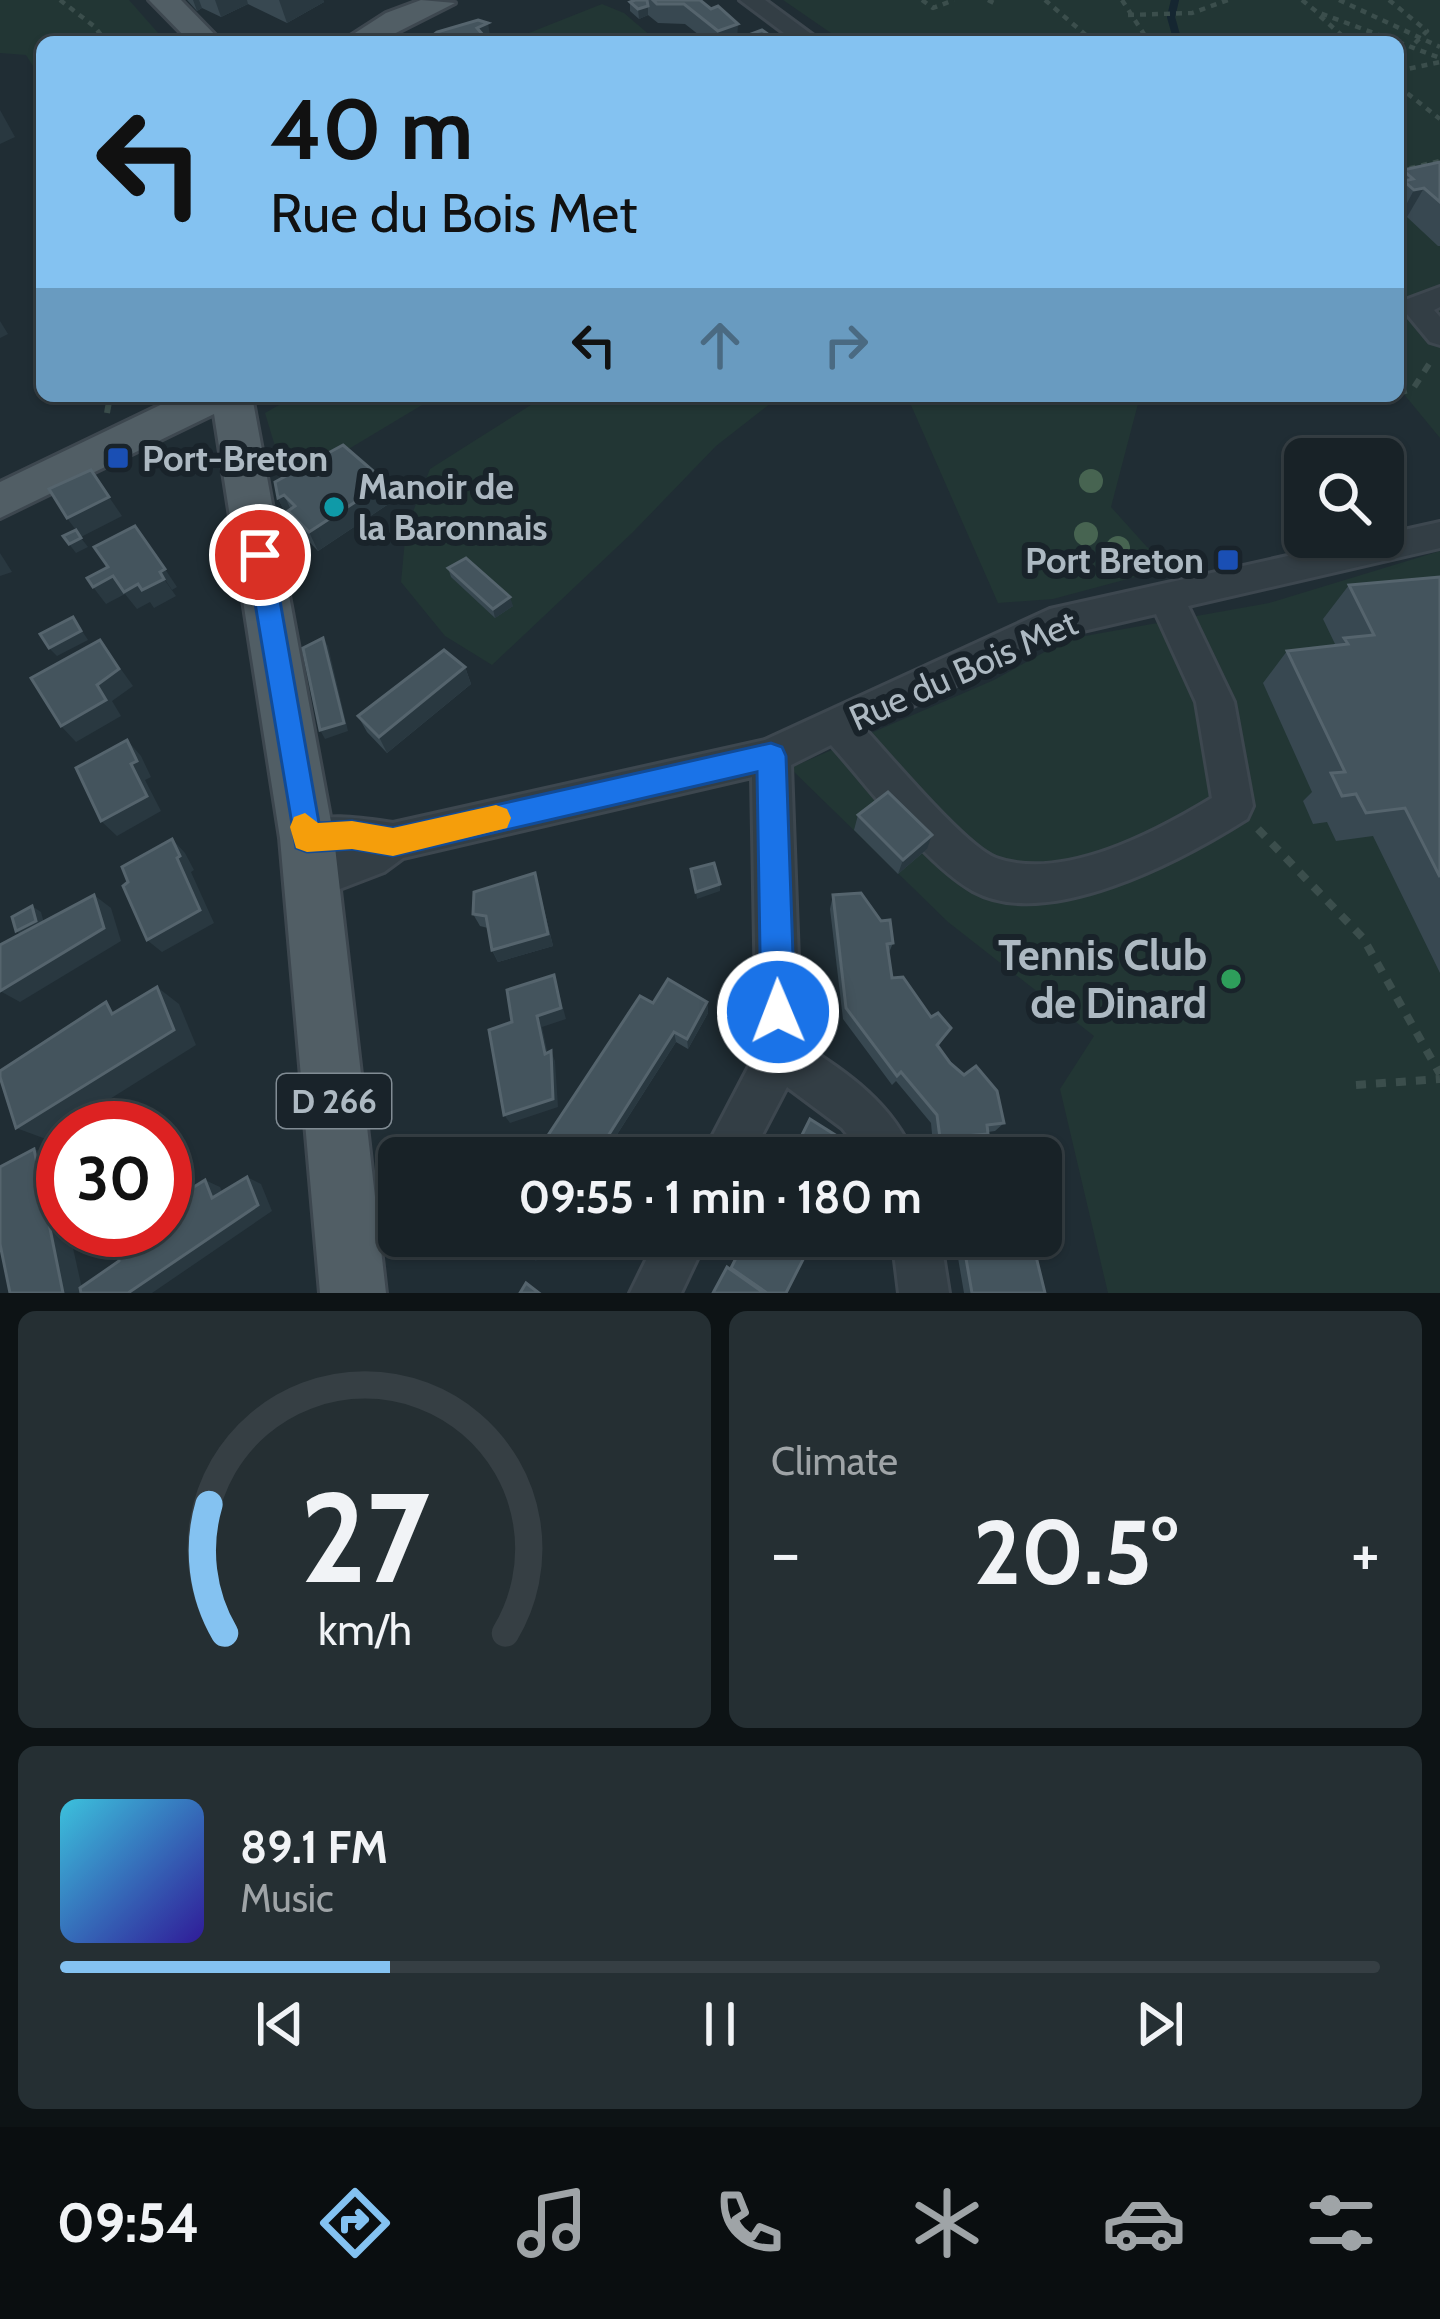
<!DOCTYPE html>
<meta charset="utf-8">
<style>
:root{--surface:#182227;--page:#252f33;--text:#f1f3f6;--muted:#9fa4a7;--line:#363f44;--accent:#84c2f1}
body{margin:0;font-family:Cabin,sans-serif;background:var(--page);color:var(--text);height:100vh;display:flex;flex-direction:column;font-size:45px;white-space:nowrap}
*{box-sizing:border-box;margin:0}
p{font-size:39px;color:var(--muted)}
.icon{flex:none;width:66px;height:66px;fill:none;stroke:currentColor;stroke-width:2;stroke-linecap:round;stroke-linejoin:round}
.map{position:relative;height:1293px;overflow:hidden}
.sheet{display:flex;flex-direction:column;gap:18px;padding:18px;background:#0d1315;flex:1}
.sheet>*{flex:none}
.banner{position:absolute;left:36px;top:36px;width:1368px;height:366px;border-radius:18px;box-shadow:0 3px 9px #0004,0 0 0 3px var(--line);background:#84c2f1;color:#111;overflow:hidden}
.tools{position:absolute;left:1284px;top:438px;display:grid;gap:24px}
.tools a{display:grid;place-items:center;width:120px;height:120px;border-radius:18px;background:var(--surface);box-shadow:0 3px 9px #0004,0 0 0 3px var(--line);font-size:60px}
.speed{position:absolute;left:36px;top:1101px;display:flex;gap:24px;font-size:60px;font-weight:700;text-align:center}
.speed>*{display:grid;place-content:center;width:156px;height:156px;border-radius:50%;background:var(--surface);box-shadow:0 3px 9px #0004,0 0 0 3px var(--line);line-height:1}
.speed .limit{border:18px solid #d22;background:#fff;color:#111}
.pin{position:absolute;display:grid;place-items:center;width:102px;height:102px;color:#fff;margin:-51px;border:6px solid #fff;border-radius:50%;box-shadow:0 3px 12px #0007}
.me{position:absolute;width:132px;margin:-66px;rotate:359deg;stroke-linejoin:round;filter:drop-shadow(0 0 9px #0008)}
.turn{display:flex;align-items:center;gap:42px;height:252px;padding:0 36px;font-size:54px}
.turn .icon{width:156px;height:156px;stroke-width:2.5}
.turn b{display:block;font-size:84px;line-height:102px}
.lanes{display:flex;align-items:center;height:114px;padding:0 36px;background:#0003;justify-content:center;gap:60px;direction:ltr}
.lanes .off{opacity:.35}
.big{font-size:90px;font-weight:800;line-height:1.1}
.sheet .card{flex:1;display:flex;flex-direction:column;justify-content:center;gap:18px;min-width:0;padding:0 42px;border-radius:18px;background:var(--page)}
.sheet .dial{align-items:center;gap:0}
.dial svg{height:312px;overflow:visible;fill:none;stroke:var(--line);stroke-width:7;stroke-linecap:round;text-anchor:middle}
.dial text{fill:var(--text);stroke:none}
.song{display:flex;align-items:center;gap:36px}
.cover{width:144px;height:144px;border-radius:18px;background:linear-gradient(135deg,hsl(190 70% 55%),hsl(250 70% 35%))}
.played{height:12px;border-radius:6px;background:linear-gradient(90deg,var(--accent) 25%,var(--line) 25%)}
.keys{display:flex;justify-content:space-around;direction:ltr}
.heat{display:flex;justify-content:space-between;align-items:center;font-size:66px;direction:ltr}
.sheet .tiles{flex:1;display:grid;gap:18px;grid-template-columns:1fr 1fr}
.card:last-child{grid-column:span 2}
.trip{position:absolute;left:378px;top:1137px;width:684px;height:120px;border-radius:18px;background:var(--surface);box-shadow:0 3px 9px #0004,0 0 0 3px var(--line);font-weight:800;line-height:120px;text-align:center}
.dock{display:flex;height:192px;justify-content:space-around;align-items:center;background:#0a0e10;color:var(--muted)}
.dock .icon{width:84px;height:84px}
.dock .current{color:var(--accent)}
.dock b{font-size:54px;color:var(--text)}
.map>svg:first-child{display:block}
.green{fill:#223634}
.lines{fill:none;stroke-linecap:round;stroke-linejoin:round}
.stream{stroke:#152631;stroke-width:8}
.minor-casing{stroke:#3d474f;stroke-width:6}
.major-casing{stroke:#3d474f;stroke-width:6}
.path-far2{stroke:#3b4e4c;stroke-width:4.5;stroke-dasharray:6 6;stroke-linecap:butt}
.path-far1{stroke:#3b4e4c;stroke-width:6;stroke-dasharray:9 9;stroke-linecap:butt}
.path{stroke:#3b4e4c;stroke-width:8;stroke-dasharray:10 10;stroke-linecap:butt}
.minor{fill:#333e45;fill-rule:evenodd}
.major{fill:#515e65;fill-rule:evenodd}
.tree{fill:#476451}
.wall{fill:#384851}
.shaded-wall{fill:#293840}
.building{fill:#44545d;stroke:#55646d;stroke-width:3}
.route{fill:#1a73e8;stroke:#114b97;stroke-width:3}
.slow{fill:#f59e0b}
.transit-dot{fill:#1a4fb4;stroke:#19232a;stroke-width:4.5}
.culture-dot{fill:#0f9aa8;stroke:#19232a;stroke-width:4.5}
.leisure-dot{fill:#2e9e5b;stroke:#19232a;stroke-width:4.5}
.labels{text-anchor:middle;stroke-width:12;stroke-linejoin:round;paint-order:stroke}
.shield{fill:#19232a;stroke:#818c94;stroke-width:3}
.shield-label{font-size:33px;font-weight:bold;fill:#adb9c2}
.poi-label{font-size:36px;font-weight:bold;fill:#adb9c2;stroke:#19232a;text-anchor:start}
.street-label{font-size:36px;fill:#adb9c2;stroke:#19232a}
.near-poi-label{font-size:42px;font-weight:bold;fill:#adb9c2;stroke:#19232a;text-anchor:end}
</style>
<div class="map">
<svg width="1440" height="1293" viewBox="0 0 1440 1293">
<rect width="100%" height="100%" fill="#202d34"/>
<g class="green">
<path d="M0,0H129L166,42H42V100L38,74L26,55L0,53Z"/>
<path d="M783,0H1440V438L1398,387V42H844Z"/>
<path d="M602,4L624,13L658,42H590L578,35L547,42H506Z"/>
<path d="M295,396H437L287,486L265,413Z"/>
<path d="M545,396H780L716,446L633,532L492,665L445,636L401,582L406,529L430,469Z"/>
<path d="M907,396H1140L1111,507L1147,547L1180,565L1053,599L998,603Z"/>
<path d="M1440,551V1293H1108L1060,1089L1094,1036L948,922L790,768L994,680L1068,639L1269,603Z"/>
</g>
<g class="lines">
<path class="stream" d="M1175,0L1171,17L1178,42"/>
<g class="minor-casing">
<g id="minor">
<path d="M740,0H765L822,42H796Z"/>
<path d="M1440,287V307L1434,310L1440,317V345L1430,342L1401,307L1405,300Z"/>
<path d="M1440,522V548L1188,606L1234,702L1253,806L1247,819C1182,860 1048,932 973,891C925,864 869,787 831,745L791,765L801,1043C850,1075 892,1103 915,1158H866L842,1128L787,1087L750,1158H701L757,1051L752,777L403,858L384,872L311,900L296,895L290,881L296,867L329,855L307,857L293,851L287,838L293,825C325,812 360,818 393,823L765,740L1050,609ZM1156,614L1196,702L1212,798C1156,832 1063,882 996,858C966,847 891,757 865,729L1057,637Z"/>
<path d="M658,1236H708L681,1293H630Z"/>
<path d="M892,1236H940L949,1293H899Z"/>
</g>
</g>
<g class="major-casing">
<g id="major">
<path d="M149,0H181L222,42H190Z"/>
<path d="M421,0L455,3L378,42H341L386,13Z"/>
<path d="M179,396H252L334,838L386,1293H320L280,838L214,414L0,518V482Z"/>
</g>
</g>
<g class="path-far2">
<path d="M60,0L95,27L106,42"/>
<path d="M922,0L933,8L954,0"/>
<path d="M988,0L994,3"/>
<path d="M1045,0L1094,42"/>
<path d="M1122,0L1149,42"/>
<path d="M1302,0L1317,12L1398,42"/>
<path d="M1339,0L1440,47"/>
<path d="M1389,0L1427,31L1411,47"/>
<path d="M1128,15L1192,13L1228,0"/>
<path d="M1320,16L1349,42"/>
<path d="M1398,42L1440,58"/>
<path d="M1398,71L1440,62"/>
<path d="M1398,86L1440,119"/>
<path d="M1398,171L1440,161"/>
</g>
<g class="path-far1">
<path d="M1398,393L1413,389L1431,361"/>
<path d="M107,413L110,396"/>
</g>
<g class="path">
<path d="M1258,829L1363,938L1440,1074"/>
<path d="M1356,1085L1440,1079"/>
</g>
<use href="#minor" class="minor"/>
<use href="#major" class="major"/>
</g>
<g class="tree">
<circle cx="1091" cy="481" r="12"/>
<circle cx="1086" cy="534" r="12"/>
<circle cx="1118" cy="548" r="12"/>
</g>
<g class="wall">
<path d="M187,0H323L324,2L287,23L248,4L221,17L202,8L197,11Z"/>
<path d="M636,0H700L737,39L779,42H708L685,24L658,23L648,15L639,19L630,11V2Z"/>
<path d="M437,32L491,42H433L432,36Z"/>
<path d="M1440,162V246H1438L1407,217L1398,220V178L1403,170Z"/>
<path d="M386,482L393,501L318,551L297,529L290,515L287,517L278,498Z"/>
<path d="M448,568L513,606L495,618L451,577Z"/>
<path d="M1440,577V973L1373,836L1336,841L1327,822L1313,824L1303,801L1312,792L1263,683L1287,651L1336,646L1323,619L1349,585Z"/>
<path d="M465,667L471,684L387,753L367,732L358,716Z"/>
<path d="M858,815L927,849L898,874L854,830Z"/>
<path d="M535,873L553,946L498,962L492,950L488,928L480,926L473,914Z"/>
<path d="M833,895L893,943L888,955L892,978L944,1038L938,1047L1004,1123L995,1131L988,1132L981,1142L933,1145L931,1123L896,1081L892,1085L843,1019L830,909Z"/>
<path d="M707,1002L708,1013L688,1049L676,1042L602,1158H533L653,1003Z"/>
<path d="M966,1236H1031L1045,1293H964L957,1252L968,1247Z"/>
</g>
<g class="shaded-wall">
<path d="M193,0H199L202,8L197,11Z"/>
<path d="M215,0H247L248,4L221,17Z"/>
<path d="M279,0H323L324,2L287,23Z"/>
<path d="M648,6V15L639,19L638,9Z"/>
<path d="M488,23L491,42H479L477,28Z"/>
<path d="M738,24L737,42L735,40V42H718V31Z"/>
<path d="M0,110L15,137L0,144Z"/>
<path d="M1424,188L1407,217L1398,220L1414,190Z"/>
<path d="M0,321L8,334L0,338Z"/>
<path d="M258,396H275L276,401L262,405Z"/>
<path d="M386,482L393,501L318,551L309,532Z"/>
<path d="M284,495L293,514L288,511L290,515L287,517L278,498Z"/>
<path d="M109,497L122,516L81,537L67,518Z"/>
<path d="M81,538L88,547L76,553L69,544Z"/>
<path d="M0,553L12,572L0,576Z"/>
<path d="M165,569L177,587L172,590L160,572Z"/>
<path d="M113,576L138,584L164,579L176,596L154,608L150,602L137,609L125,594L106,604L93,587Z"/>
<path d="M510,597L513,606L495,618L493,609Z"/>
<path d="M73,617L88,640L57,656L49,648Z"/>
<path d="M323,638L328,646L348,731L325,739L320,730Z"/>
<path d="M100,640L133,686L112,701L121,716L76,742L61,726L97,685Z"/>
<path d="M465,667L471,684L387,753L379,737Z"/>
<path d="M127,740L141,756L151,777L145,780L161,811L117,836L101,821L131,764Z"/>
<path d="M932,835L927,849L898,874L903,860Z"/>
<path d="M172,839L185,853L194,870L191,872L214,923L162,952L147,940L177,858Z"/>
<path d="M535,873L553,946L498,962L492,950Z"/>
<path d="M720,884V891L697,899L696,892Z"/>
<path d="M94,895L111,908L121,941L20,1002L0,991Z"/>
<path d="M32,906L41,912L45,927L25,937L16,931Z"/>
<path d="M554,975L566,1019L542,1027L550,1064L545,1054L537,1016Z"/>
<path d="M157,987L179,1004L196,1045L46,1139L16,1128Z"/>
<path d="M707,1002L708,1013L688,1049L687,1039Z"/>
<path d="M674,1032L676,1042L602,1158H594Z"/>
<path d="M551,1051L555,1061L558,1107L510,1123L504,1115Z"/>
<path d="M34,1149L54,1157L63,1201V1230H69L83,1293H63Z"/>
<path d="M247,1177L261,1184L272,1211L152,1293H128Z"/>
<path d="M205,1180L220,1187L227,1204L212,1198Z"/>
<path d="M544,1236H552L536,1261L531,1257Z"/>
</g>
<g class="building">
<path d="M635,0H647L648,6L638,9L630,2Z"/>
<path d="M653,0H700L711,9L718,6L738,24L718,31L684,4H657Z"/>
<path d="M478,20L488,23L477,28L489,42H453L448,37L432,36L437,32Z"/>
<path d="M762,30L779,42H737L735,40Z"/>
<path d="M1440,162V202L1424,188L1414,190L1404,181L1413,179L1403,170Z"/>
<path d="M343,445L386,482L309,532L288,511L295,506L284,495L278,498L275,482Z"/>
<path d="M91,470L109,497L67,518L49,489Z"/>
<path d="M135,526L165,569L160,572L164,579L142,590L138,584L124,592L113,576L93,587L87,578L108,567L94,547Z"/>
<path d="M76,530L81,538L69,544L63,536Z"/>
<path d="M466,558L510,597L493,609L448,568Z"/>
<path d="M1440,577V877L1405,808L1366,813L1356,794L1342,796L1331,773L1345,772L1287,651L1348,644L1344,638L1374,635L1349,585Z"/>
<path d="M73,617L81,631L49,648L40,634Z"/>
<path d="M323,638L344,723L320,730L303,648Z"/>
<path d="M100,640L119,669L97,685L106,700L61,726L31,678Z"/>
<path d="M444,650L465,667L379,737L358,716Z"/>
<path d="M127,740L137,761L131,764L147,796L101,821L76,768Z"/>
<path d="M888,792L932,835L903,860L858,815Z"/>
<path d="M172,839L180,856L177,858L200,910L147,940L123,886L128,882L122,867Z"/>
<path d="M714,863L720,884L696,892L691,869Z"/>
<path d="M535,873L548,934L492,950L486,916L473,914L474,892Z"/>
<path d="M861,893L881,921L890,920L893,943L887,944L892,978L903,977L931,1017L938,1013L951,1028L937,1045L950,1063L964,1075L976,1066L997,1091L1004,1123L987,1125L988,1134L940,1138L937,1115L901,1072L897,1076L846,1008L833,895Z"/>
<path d="M94,895L104,928L0,991V945Z"/>
<path d="M32,906L36,921L16,931L12,917Z"/>
<path d="M554,975L561,1008L537,1016L545,1054L551,1051L553,1099L504,1115L489,1030L512,1022L507,990Z"/>
<path d="M668,979L707,1002L687,1039L674,1032L594,1158H533L640,996L653,1003Z"/>
<path d="M157,987L174,1030L16,1128L0,1077V1071L106,1002L112,1014Z"/>
<path d="M810,1119L867,1155L866,1158H784L795,1136L800,1139Z"/>
<path d="M34,1149L63,1293H10L0,1244V1167Z"/>
<path d="M247,1177L258,1205L128,1293H81L80,1288L119,1261V1230H165V1205L205,1180L212,1198Z"/>
<path d="M502,1236H544L531,1257Z"/>
<path d="M747,1236H815L786,1293H767L731,1268Z"/>
<path d="M974,1236H1031L1045,1293H972L964,1247L976,1246Z"/>
<path d="M727,1267L764,1293H713Z"/>
<path d="M526,1283L539,1293H520Z"/>
</g>
<path class="route" d="M260,545L272,555L319,823L352,821L393,828L771,743L782,747L786,756L795,1012L790,1024L778,1029L766,1024L761,1012L757,772L393,856L352,849L307,852L296,848L247,555Z"/>
<path class="slow" d="M496,805L507,809L511,818L507,828L393,856L352,849L307,852L296,848L290,827L294,817L305,813L318,823L352,821L393,828Z"/>
<g class="transit-dot">
<rect x="106" y="446" width="24" height="24" rx="6"/>
<rect x="1216" y="548" width="24" height="24" rx="6"/>
</g>
<circle class="culture-dot" cx="334" cy="507" r="12"/>
<circle class="leisure-dot" cx="1231" cy="979" r="12"/>
<g class="labels">
<rect class="shield" x="277" y="1074" width="114" height="54" rx="9"/>
<g class="shield-label">
<text x="334" y="1113">D 266</text>
</g>
<g class="poi-label">
<text x="142" y="471">Port-Breton</text>
<text x="358" y="499">Manoir de<tspan x="358" dy="41">la Baronnais</tspan></text>
<text x="1204" y="573" text-anchor="end">Port Breton</text>
</g>
<g class="street-label">
<text transform="translate(963 670) rotate(-24)" y="13">Rue du Bois Met</text>
</g>
<g class="near-poi-label">
<text x="1207" y="970">Tennis Club<tspan x="1207" dy="48">de Dinard</tspan></text>
</g>
</g>
</svg>
<div class="tools">
<a><svg class="icon" aria-label="search" viewBox="0 0 24 24"><circle cx="10" cy="10" r="6"/><path d="M15 15l6 6"/></svg></a>
</div>
<div class="speed"><div class="limit">30</div></div>
<div class="pin" style="left:260px;top:555px;background:#d93025"><svg class="icon" aria-label="arrive" viewBox="0 0 24 24"><path d="M6 21V4h12l-3 4 3 4H6"/></svg></div>
<svg class="me" style="left:778px;top:1012px" viewBox="-20 -20 40 40"><circle r="17" fill="#1a73e8" stroke="#fff" stroke-width="3"/><path d="M0-11L8 9 0 5-8 9z" fill="#fff"/></svg>
<div class="trip">09:55 · 1 min · 180 m</div>
<div class="banner">
<div class="turn"><svg class="icon" aria-label="left" viewBox="0 0 24 24"><path d="M17 20v-9H6M10 6l-5 5 5 5"/></svg><div><b>40 m</b>Rue du Bois Met</div></div>
<div class="lanes"><svg class="icon" aria-label="left" viewBox="0 0 24 24"><path d="M17 20v-9H6M10 6l-5 5 5 5"/></svg><svg class="icon off" aria-label="ahead" viewBox="0 0 24 24"><path d="M12 20V5M6 11l6-6 6 6"/></svg><svg class="icon off" aria-label="right" viewBox="0 0 24 24"><path d="M7 20v-9h11M14 6l5 5-5 5"/></svg></div>
</div>
</div>
<section class="sheet">
<div class="tiles">
<div class="card dial"><svg viewBox="0 0 100 80">
<path d="M14 69A42 42 0 1 1 86 69"/>
<path d="M14 69A42 42 0 0 1 10 36" stroke="#84c2f1"/>
<text x="50" y="56" font-size="32" font-weight="700">27</text>
<text x="50" y="72" font-size="11">km/h</text>
</svg></div>
<div class="card"><p>Climate</p>
<div class="heat"><a>−</a><b class="big">20.5°</b><a>+</a></div>
</div>
<div class="card">
<div class="song"><i class="cover"></i><div><b>89.1 FM</b><p>Music</p></div></div>
<div class="played"></div>
<div class="keys"><svg class="icon" aria-label="previous" viewBox="0 0 24 24"><path d="M18 5L8 12l10 7zM5 5v14"/></svg><svg class="icon" aria-label="pause" viewBox="0 0 24 24"><path d="M8 5v14M16 5v14"/></svg><svg class="icon" aria-label="next" viewBox="0 0 24 24"><path d="M6 5l10 7-10 7zM19 5v14"/></svg></div>
</div>
</div>
</section>
<nav class="dock">
<b>09:54</b>
<svg class="icon current" aria-label="directions" viewBox="0 0 24 24"><path d="M12 3l9 9-9 9-9-9zM9 14v-3h6M13 9l2 2-2 2"/></svg>
<svg class="icon" aria-label="music" viewBox="0 0 24 24"><path d="M9 18V5l10-2v13"/><circle cx="6" cy="18" r="3"/><circle cx="16" cy="16" r="3"/></svg>
<svg class="icon" aria-label="phone" viewBox="0 0 24 24"><path d="M5 4h4l2 5-3 2q2 4 5 5l2-3 5 2v4C11 20 4 13 5 4z"/></svg>
<svg class="icon" aria-label="climate" viewBox="0 0 24 24"><path d="M12 3v18M4 7l16 10M4 17L20 7"/></svg>
<svg class="icon" aria-label="car" viewBox="0 0 24 24"><path d="M5 17H2v-5l4-1 3-4h7l3 4 3 1v5h-3M9 17h6M6 11h13"/><circle cx="7" cy="17" r="2"/><circle cx="17" cy="17" r="2"/></svg>
<svg class="icon" aria-label="filters" viewBox="0 0 24 24"><path d="M4 7h16M4 17h16"/><circle cx="9" cy="7" r="2"/><circle cx="15" cy="17" r="2"/></svg>
</nav>
